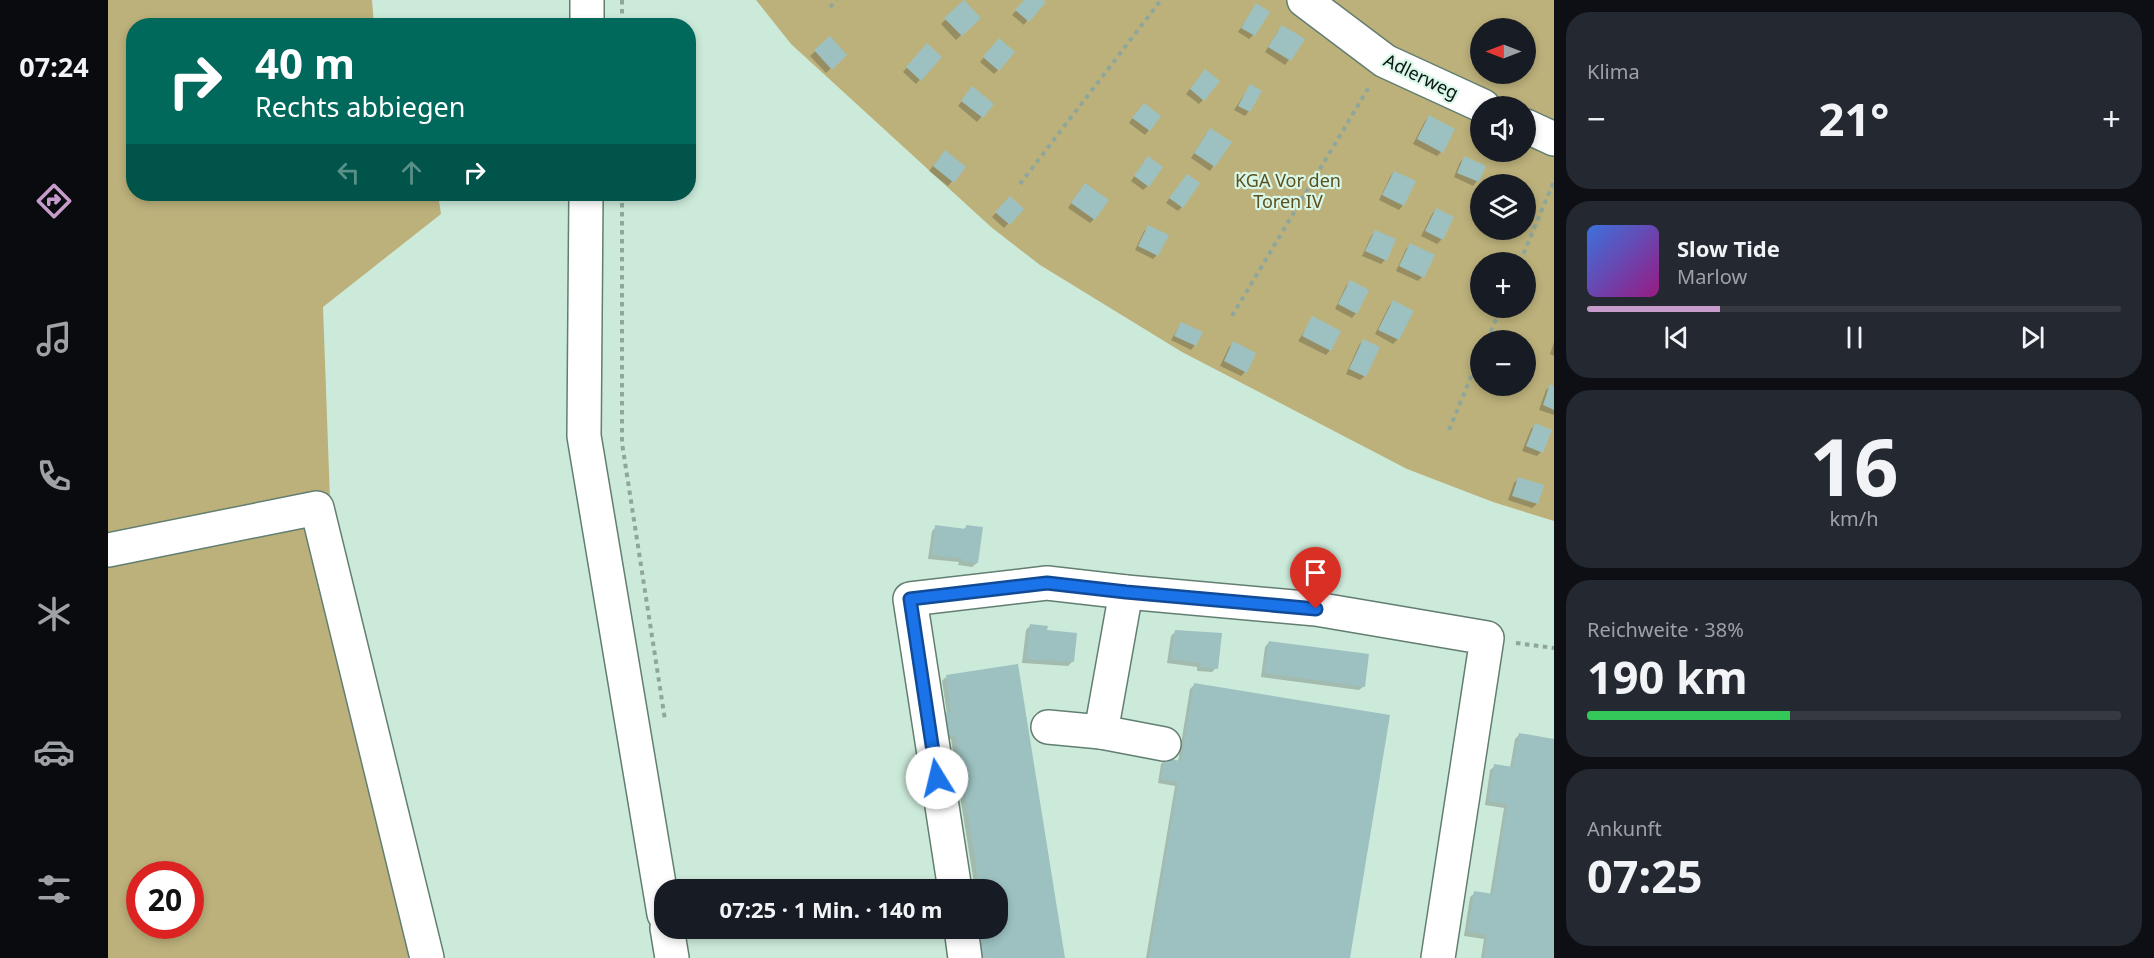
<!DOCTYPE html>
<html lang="de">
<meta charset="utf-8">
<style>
:root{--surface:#171b24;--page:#242831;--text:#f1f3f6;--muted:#9ea1a6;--line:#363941;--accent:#c79bcb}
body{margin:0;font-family:"Noto Sans",sans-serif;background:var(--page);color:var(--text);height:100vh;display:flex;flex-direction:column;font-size:22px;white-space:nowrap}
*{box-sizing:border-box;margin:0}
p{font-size:20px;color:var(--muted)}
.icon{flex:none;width:33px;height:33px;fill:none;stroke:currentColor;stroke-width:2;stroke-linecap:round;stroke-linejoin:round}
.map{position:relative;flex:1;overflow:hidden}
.details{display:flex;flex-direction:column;gap:12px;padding:12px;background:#0d0f14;width:600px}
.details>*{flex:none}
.guide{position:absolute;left:18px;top:18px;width:570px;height:183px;border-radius:24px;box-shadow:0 3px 9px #0003;background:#00695c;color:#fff;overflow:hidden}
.needle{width:39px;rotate:270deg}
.controls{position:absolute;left:1362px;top:18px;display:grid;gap:12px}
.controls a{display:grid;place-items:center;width:66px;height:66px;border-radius:50%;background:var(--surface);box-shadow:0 3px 9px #0003;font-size:30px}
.speed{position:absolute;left:18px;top:861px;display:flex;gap:12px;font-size:30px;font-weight:700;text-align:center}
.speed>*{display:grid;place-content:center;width:78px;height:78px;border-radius:50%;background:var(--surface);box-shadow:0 3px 9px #0003;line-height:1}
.speed .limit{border:9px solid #d22;background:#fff;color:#111}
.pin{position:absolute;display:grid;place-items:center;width:51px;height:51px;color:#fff;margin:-62px -26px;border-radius:50% 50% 50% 0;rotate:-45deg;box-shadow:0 0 6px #0007}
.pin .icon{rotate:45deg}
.me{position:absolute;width:66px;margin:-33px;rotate:351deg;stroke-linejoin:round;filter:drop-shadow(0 0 4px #0008)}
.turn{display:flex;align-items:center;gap:21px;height:126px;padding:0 30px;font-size:27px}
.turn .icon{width:78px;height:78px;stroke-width:2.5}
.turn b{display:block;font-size:42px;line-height:51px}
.lanes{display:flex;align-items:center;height:57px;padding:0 30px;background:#0003;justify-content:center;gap:30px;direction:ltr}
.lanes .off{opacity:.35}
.big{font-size:45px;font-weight:700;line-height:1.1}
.details .widget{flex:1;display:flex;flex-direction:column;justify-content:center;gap:9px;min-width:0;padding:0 21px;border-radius:24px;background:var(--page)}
.details .dial{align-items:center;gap:0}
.dial b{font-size:78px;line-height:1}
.song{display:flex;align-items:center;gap:18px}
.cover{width:72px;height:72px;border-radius:9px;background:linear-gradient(135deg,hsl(220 70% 55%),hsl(310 70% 35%))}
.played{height:6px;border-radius:3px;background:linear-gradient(90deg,var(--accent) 25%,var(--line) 25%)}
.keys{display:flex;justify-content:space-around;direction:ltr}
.heat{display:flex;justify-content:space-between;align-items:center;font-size:33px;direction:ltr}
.charge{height:9px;border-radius:4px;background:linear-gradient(90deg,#34c759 38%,var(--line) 0)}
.trip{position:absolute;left:546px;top:879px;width:354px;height:60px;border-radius:24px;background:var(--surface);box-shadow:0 3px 9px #0003;font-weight:700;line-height:60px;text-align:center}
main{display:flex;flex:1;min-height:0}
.tabs{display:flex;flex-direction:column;width:108px;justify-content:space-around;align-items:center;background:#090b0e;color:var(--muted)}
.tabs .icon{width:42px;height:42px}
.tabs .current{color:var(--accent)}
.tabs b{font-size:27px;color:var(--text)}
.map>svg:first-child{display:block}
.green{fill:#bcb17b;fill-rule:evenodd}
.shadow{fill:#0003}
.building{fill:#9dc1c1}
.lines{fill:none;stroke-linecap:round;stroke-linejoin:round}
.minor-casing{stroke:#627e70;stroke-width:36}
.path{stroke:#8fa79b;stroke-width:4;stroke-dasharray:4.5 4.5;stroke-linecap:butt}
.minor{stroke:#fff;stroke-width:33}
.route-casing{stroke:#114b97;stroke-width:15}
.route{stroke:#1a73e8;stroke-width:10}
.labels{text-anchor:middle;stroke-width:4.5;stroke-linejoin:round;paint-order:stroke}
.street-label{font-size:18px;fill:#09140f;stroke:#d9f7e8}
.park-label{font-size:18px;fill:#5b511f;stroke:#d9f7e8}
</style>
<main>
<nav class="tabs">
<b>07:24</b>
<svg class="icon current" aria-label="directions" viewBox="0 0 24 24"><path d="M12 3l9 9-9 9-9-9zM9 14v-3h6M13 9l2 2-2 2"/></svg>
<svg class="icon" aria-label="music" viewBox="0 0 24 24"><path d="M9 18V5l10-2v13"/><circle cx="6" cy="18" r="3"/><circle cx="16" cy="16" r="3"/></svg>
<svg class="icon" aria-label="phone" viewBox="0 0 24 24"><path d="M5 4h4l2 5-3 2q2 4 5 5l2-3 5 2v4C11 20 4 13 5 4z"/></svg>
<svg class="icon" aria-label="climate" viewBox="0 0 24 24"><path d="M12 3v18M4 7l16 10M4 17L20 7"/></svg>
<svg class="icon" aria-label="car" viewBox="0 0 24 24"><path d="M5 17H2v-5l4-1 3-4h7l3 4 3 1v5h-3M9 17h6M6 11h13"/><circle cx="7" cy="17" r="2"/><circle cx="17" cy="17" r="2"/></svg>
<svg class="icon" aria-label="filters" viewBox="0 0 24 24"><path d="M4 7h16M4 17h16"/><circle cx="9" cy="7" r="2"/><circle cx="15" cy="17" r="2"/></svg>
</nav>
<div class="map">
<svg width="1446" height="958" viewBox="0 0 1446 958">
<rect width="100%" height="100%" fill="#cceada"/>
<g class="green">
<path d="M0,0H264L266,25L26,26V194H330L333,214L215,307L222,500L331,958H0ZM32,874H82V926H32Z"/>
<path d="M648,0H1446V521L1385,502L1299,469L1074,352L932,265L883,227L683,44ZM1372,28H1418V74H1372ZM1372,106H1418V152H1372ZM1372,184H1418V230H1372ZM1372,262H1418V308H1372ZM1372,340H1418V386H1372Z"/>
</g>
<g class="shadow">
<path d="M918,0H933L916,25L904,15Z"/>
<path d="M856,2L871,18L848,40L833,24Z"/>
<path d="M1148,5L1145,35L1141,39L1130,32Z"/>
<path d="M1170,31L1195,40L1177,65L1157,52Z"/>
<path d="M722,38L737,55L718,73L702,56Z"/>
<path d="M887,44L890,70L886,74L872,62Z"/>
<path d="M819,45L832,57L808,84L795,72Z"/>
<path d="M1093,75L1095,100L1091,104L1078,94Z"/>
<path d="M1142,86L1141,111L1137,116L1126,110Z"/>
<path d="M860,93L884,104L869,122L850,106Z"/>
<path d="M1031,109L1041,130L1037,135L1021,123Z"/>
<path d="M1321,117L1333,152L1329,156L1305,144L1317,121Z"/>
<path d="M1098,134L1121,143L1102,171L1083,158Z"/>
<path d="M833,156L856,167L840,186L821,171Z"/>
<path d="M1356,158L1376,166L1369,181L1365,186L1346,177L1352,162Z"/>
<path d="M1036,162L1040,186L1035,190L1023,181Z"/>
<path d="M1286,172L1295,205L1291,210L1271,200L1282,177Z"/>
<path d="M1075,180L1074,207L1070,211L1058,203Z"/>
<path d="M973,189L986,219L982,223L960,208Z"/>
<path d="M902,198L914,209L896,228L884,217Z"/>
<path d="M1328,209L1334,239L1329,244L1313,236L1324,214Z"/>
<path d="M1041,227L1049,255L1045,259L1027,250L1036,231Z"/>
<path d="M1268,231L1277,260L1273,264L1254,256L1263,236Z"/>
<path d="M1302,245L1314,277L1310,281L1288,271L1298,249Z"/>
<path d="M1242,282L1248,313L1244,318L1227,309L1238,286Z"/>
<path d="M1285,302L1290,339L1285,344L1267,334L1281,306Z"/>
<path d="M1205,318L1222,350L1218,355L1190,341Z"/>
<path d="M1073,323L1087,345L1083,350L1063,340Z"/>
<path d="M1255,341L1257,376L1252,380L1238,374L1251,345Z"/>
<path d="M1446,342V356L1442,354Z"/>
<path d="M1126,343L1137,372L1133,376L1112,366L1121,347Z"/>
<path d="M1443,386L1446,387V415L1431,410L1438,390Z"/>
<path d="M1428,425L1433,452L1429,456L1414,451L1423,429Z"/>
<path d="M1410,479L1429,504L1424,508L1400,500L1406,483Z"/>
<path d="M859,526L869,563L864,567L850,565L851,562L820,559L824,531L828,527L855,530Z"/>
<path d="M923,625L938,631L964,662L960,666L914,663L918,630Z"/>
<path d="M1067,632L1108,668L1104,672L1089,671V667L1059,663L1063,636Z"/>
<path d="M1161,642L1256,686L1251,690L1153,677L1157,647Z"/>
<path d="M838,677L956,958L875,936L874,928H890V890H867L843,739L828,741L839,714L834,681Z"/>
<path d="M1087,684L1241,958H1038L1067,786L1050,783L1053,764L1058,760L1070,762L1082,689Z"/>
<path d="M1411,735L1446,740V958H1373L1376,939L1356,936L1362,897L1367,893L1382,895L1396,808L1377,805L1382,770L1387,766L1402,768L1407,739Z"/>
</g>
<g class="building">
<path d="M856,0L873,18L854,36L836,18Z"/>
<path d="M916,0H935L938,2L921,22L907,10Z"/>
<path d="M1148,3L1162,12L1147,36L1133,28Z"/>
<path d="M1174,25L1197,39L1183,61L1160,47Z"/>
<path d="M722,36L739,55L724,70L706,50Z"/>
<path d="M891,38L907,52L891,71L875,57Z"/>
<path d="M819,43L834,57L813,81L798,67Z"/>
<path d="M1097,69L1112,81L1096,101L1082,89Z"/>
<path d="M1142,84L1154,91L1142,112L1130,106Z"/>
<path d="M864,86L886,104L875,118L853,101Z"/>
<path d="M1036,103L1053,116L1042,131L1024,118Z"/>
<path d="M1321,115L1347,129L1335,153L1309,139Z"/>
<path d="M1102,128L1124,142L1107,167L1086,153Z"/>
<path d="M837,150L858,167L846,183L825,166Z"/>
<path d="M1040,156L1055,167L1041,187L1026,176Z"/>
<path d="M1356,156L1378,166L1371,182L1349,173Z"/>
<path d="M1286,171L1308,181L1296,206L1274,195Z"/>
<path d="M1079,174L1092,183L1075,208L1061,198Z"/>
<path d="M977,183L1001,200L987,220L963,203Z"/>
<path d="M902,196L916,209L902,225L887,212Z"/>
<path d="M1328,208L1346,217L1335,240L1317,231Z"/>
<path d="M1040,225L1061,235L1050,256L1030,246Z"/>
<path d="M1267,230L1288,239L1279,261L1257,251Z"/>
<path d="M1302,243L1327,255L1316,278L1291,266Z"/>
<path d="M1242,280L1261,290L1249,314L1230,304Z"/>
<path d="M1285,300L1306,311L1291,340L1270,330Z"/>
<path d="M1204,316L1233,331L1223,351L1194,336Z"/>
<path d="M1073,322L1095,332L1088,346L1066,336Z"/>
<path d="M1255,339L1272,347L1258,377L1241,369Z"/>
<path d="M1125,341L1148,353L1139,373L1116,361Z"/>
<path d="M1442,384L1446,386V410L1435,405Z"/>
<path d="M1427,423L1444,430L1435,453L1418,446Z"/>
<path d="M1410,477L1436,485L1430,504L1404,496Z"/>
<path d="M827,525L858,529V525L875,527L870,563L854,561V558L824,555Z"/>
<path d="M922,624L940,626L939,630L969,633L966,662L918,659Z"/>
<path d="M1067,630L1114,633L1110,669L1092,667L1093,663L1063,659Z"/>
<path d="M1161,641L1261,654L1257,687L1156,673Z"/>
<path d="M910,664L957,958H868L865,936L879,934L878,928H890V890H872L847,735L832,738L828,714L843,712L838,675Z"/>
<path d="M1086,683L1282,715L1242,958H1041L1070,782L1053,779L1057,758L1073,761Z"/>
<path d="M1411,733L1446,739V958H1376L1379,935L1360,931L1366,891L1385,894L1399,804L1380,801L1386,764L1405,767Z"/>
</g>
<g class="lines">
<g class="minor-casing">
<g id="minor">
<path d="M1196,0L1277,61L1375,106"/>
<path d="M479,26V0"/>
<path d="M1418,126L1446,139"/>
<path d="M478,194L476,436L556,914"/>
<path d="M0,550L209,508L319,958"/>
<path d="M940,727L993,732L1056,744"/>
<path d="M993,732L1018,592"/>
<path d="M847,890L802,599L939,583L1018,592L1208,609L1379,638L1330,958"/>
<path d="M559,928L564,958"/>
<path d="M853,928L857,958"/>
</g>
</g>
<g class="path">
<path d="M514,0V26"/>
<path d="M722,7L729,0"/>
<path d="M912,184L1053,0"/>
<path d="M514,194V443L557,720"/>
<path d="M1412,262L1446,181"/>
<path d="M1124,316L1261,87"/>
<path d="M1379,340L1393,308"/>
<path d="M1341,430L1372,355"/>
<path d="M1408,643L1446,648"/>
</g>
<use href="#minor" class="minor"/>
</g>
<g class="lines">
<g class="route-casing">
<path id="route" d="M829,778L802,599L939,583L1018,592L1208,609"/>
</g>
<use href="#route" class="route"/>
</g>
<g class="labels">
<g class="street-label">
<text transform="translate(1313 77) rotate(26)" y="6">Adlerweg</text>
</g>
<g class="park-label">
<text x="1180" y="187">KGA Vor den<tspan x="1180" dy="21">Toren IV</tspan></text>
</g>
</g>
</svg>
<div class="controls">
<a><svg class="needle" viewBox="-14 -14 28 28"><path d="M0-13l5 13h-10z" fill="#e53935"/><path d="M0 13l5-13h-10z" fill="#9ea1a6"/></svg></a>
<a><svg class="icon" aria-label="sound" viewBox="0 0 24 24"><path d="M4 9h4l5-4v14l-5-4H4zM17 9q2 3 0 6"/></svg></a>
<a><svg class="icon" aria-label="layers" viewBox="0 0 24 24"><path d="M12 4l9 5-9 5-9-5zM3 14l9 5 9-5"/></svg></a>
<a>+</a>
<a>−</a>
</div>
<div class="speed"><div class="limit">20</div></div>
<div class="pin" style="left:1208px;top:609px;background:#d93025"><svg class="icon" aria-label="arrive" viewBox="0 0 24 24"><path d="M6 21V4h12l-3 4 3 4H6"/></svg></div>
<svg class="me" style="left:829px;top:778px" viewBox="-20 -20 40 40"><circle r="19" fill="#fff"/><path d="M0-13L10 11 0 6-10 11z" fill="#1a73e8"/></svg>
<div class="trip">07:25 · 1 Min. · 140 m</div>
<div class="guide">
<div class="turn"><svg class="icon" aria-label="right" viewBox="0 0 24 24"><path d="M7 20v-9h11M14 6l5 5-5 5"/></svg><div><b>40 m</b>Rechts abbiegen</div></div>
<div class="lanes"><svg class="icon off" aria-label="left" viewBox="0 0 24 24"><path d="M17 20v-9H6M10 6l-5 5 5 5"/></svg><svg class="icon off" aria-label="ahead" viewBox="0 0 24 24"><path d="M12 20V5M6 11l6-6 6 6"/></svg><svg class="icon" aria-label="right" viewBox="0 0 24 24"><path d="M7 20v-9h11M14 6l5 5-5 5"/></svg></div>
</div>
</div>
<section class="details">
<div class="widget"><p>Klima</p>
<div class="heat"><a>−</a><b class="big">21°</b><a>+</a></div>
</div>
<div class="widget">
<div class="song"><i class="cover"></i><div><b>Slow Tide</b><p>Marlow</p></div></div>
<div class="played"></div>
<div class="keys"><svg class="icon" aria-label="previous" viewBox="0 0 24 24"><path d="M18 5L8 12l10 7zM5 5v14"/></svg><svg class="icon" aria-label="pause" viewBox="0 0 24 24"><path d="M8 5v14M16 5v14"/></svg><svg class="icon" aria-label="next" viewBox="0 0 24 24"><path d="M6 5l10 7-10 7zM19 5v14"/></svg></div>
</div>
<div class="widget dial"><b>16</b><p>km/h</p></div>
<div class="widget"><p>Reichweite · 38%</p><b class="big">190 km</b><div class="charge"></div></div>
<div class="widget"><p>Ankunft</p><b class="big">07:25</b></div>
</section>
</main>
